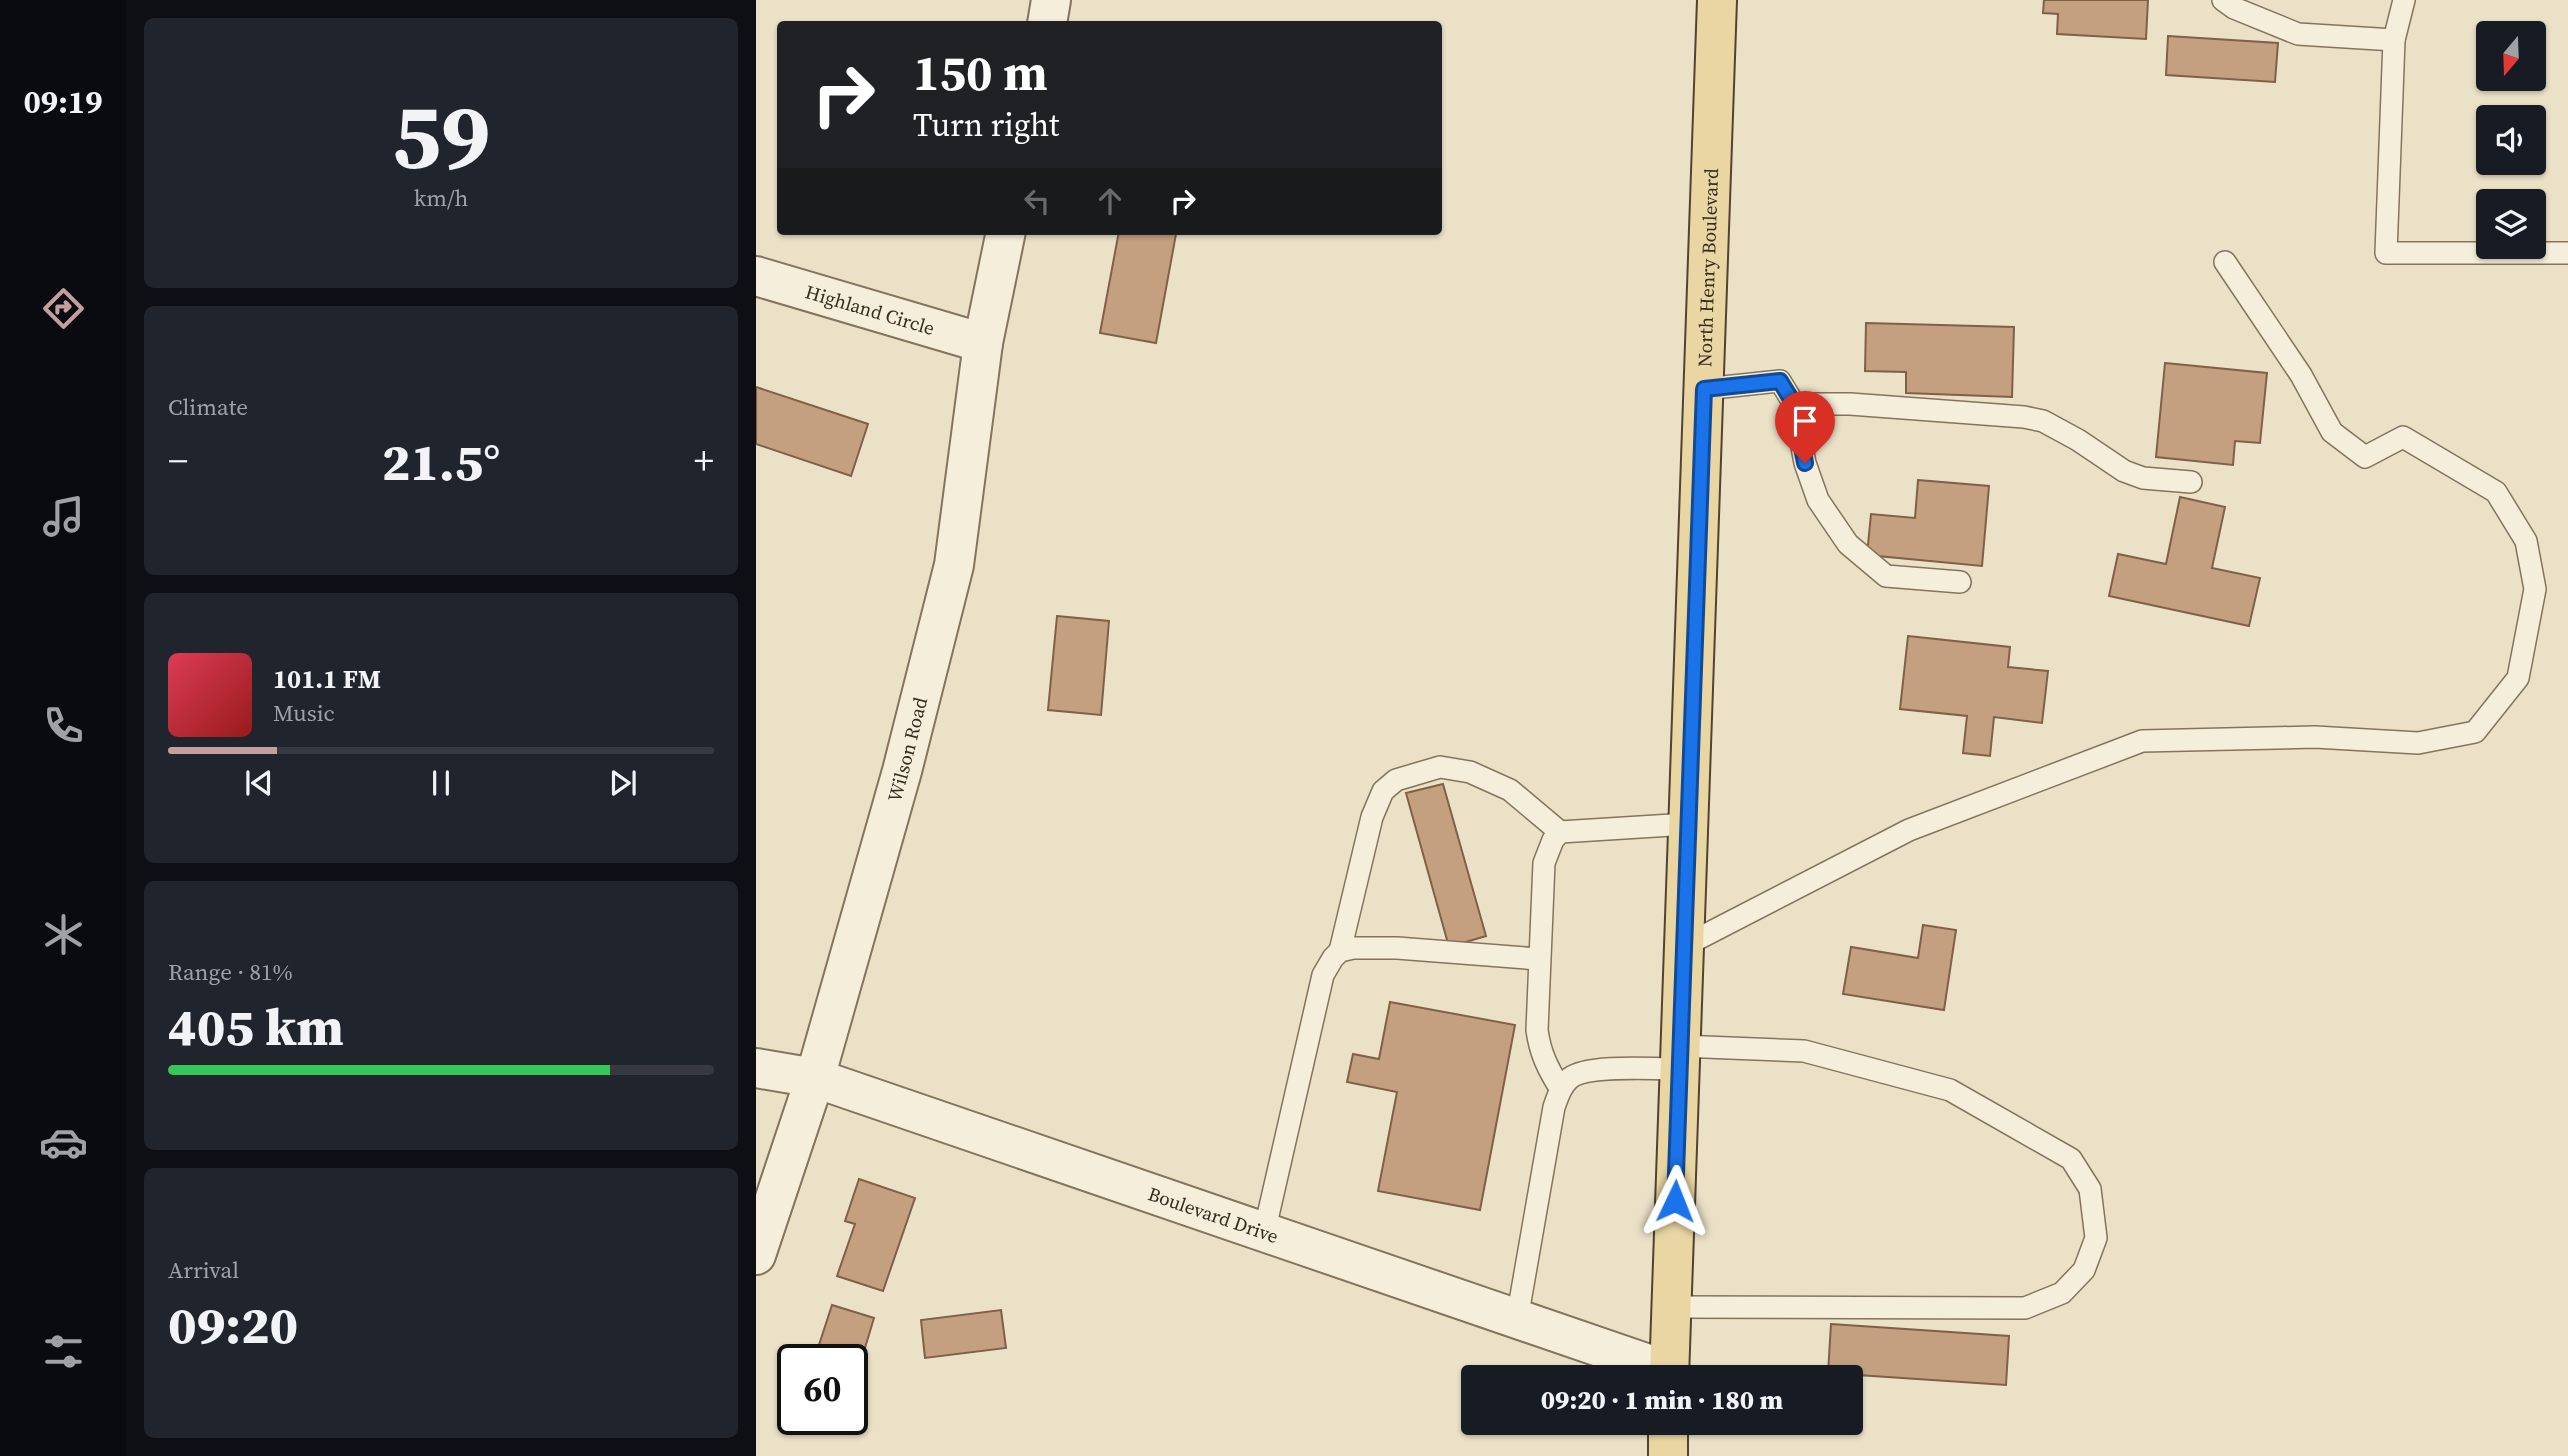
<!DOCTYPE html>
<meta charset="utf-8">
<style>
:root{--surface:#171b24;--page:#20242c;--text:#f1f3f6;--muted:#9ea1a6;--line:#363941;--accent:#c49f9f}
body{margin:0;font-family:"Source Serif 4",serif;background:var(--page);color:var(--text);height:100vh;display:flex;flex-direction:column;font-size:26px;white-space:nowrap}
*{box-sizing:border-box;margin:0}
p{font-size:23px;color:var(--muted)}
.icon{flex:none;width:38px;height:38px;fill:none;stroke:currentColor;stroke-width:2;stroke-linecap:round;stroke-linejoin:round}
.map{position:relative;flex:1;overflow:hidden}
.details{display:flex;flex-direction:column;gap:18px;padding:18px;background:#0d0f14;width:630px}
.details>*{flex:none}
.hud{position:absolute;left:21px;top:21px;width:665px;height:214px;border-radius:7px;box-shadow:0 2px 5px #0004;background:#202124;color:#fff;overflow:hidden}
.needle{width:46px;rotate:199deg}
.controls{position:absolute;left:1720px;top:21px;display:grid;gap:14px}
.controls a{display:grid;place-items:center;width:70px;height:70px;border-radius:7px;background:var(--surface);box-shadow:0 2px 5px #0004;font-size:35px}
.speed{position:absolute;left:21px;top:1344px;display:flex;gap:14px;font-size:35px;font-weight:700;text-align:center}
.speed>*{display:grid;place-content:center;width:91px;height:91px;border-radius:50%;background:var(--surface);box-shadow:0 2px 5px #0004;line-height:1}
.speed .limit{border:4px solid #111;border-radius:10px;background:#fff;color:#111}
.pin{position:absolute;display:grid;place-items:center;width:60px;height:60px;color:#fff;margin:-72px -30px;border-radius:50% 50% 50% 0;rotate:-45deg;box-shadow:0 0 7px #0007}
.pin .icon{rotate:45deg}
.me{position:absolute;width:77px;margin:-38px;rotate:2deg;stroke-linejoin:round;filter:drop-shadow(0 0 5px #0008)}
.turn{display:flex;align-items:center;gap:24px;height:147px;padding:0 21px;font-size:32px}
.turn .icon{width:91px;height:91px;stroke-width:2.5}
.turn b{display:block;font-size:49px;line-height:60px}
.lanes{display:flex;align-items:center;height:66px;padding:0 21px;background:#0003;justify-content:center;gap:35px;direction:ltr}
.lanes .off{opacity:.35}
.big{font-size:52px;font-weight:800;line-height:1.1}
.details .card{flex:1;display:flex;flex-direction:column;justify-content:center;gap:10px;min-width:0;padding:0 24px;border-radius:10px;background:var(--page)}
.details .dial{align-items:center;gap:0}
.dial b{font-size:91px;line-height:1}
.song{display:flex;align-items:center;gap:21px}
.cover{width:84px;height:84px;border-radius:10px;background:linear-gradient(135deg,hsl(350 70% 55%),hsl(0 70% 35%))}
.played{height:7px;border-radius:4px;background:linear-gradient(90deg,var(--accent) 20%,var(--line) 20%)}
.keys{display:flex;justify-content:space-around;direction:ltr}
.heat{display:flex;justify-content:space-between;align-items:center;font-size:38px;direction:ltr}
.charge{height:10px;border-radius:5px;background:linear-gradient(90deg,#34c759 81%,var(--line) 0)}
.trip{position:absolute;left:705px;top:1365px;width:402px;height:70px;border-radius:7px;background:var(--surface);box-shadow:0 2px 5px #0004;font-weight:800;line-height:70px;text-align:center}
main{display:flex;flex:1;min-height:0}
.tab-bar{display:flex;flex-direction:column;width:126px;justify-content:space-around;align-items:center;background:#090b0e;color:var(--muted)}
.tab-bar .icon{width:49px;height:49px}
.tab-bar .on{color:var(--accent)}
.tab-bar b{font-size:32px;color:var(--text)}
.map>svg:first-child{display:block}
.building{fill:#c4a081;stroke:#806047;stroke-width:2}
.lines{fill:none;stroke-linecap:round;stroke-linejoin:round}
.service-casing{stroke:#84745e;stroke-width:24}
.minor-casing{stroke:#84745e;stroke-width:42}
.primary-casing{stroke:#524232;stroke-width:42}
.service{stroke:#f5eeda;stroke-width:21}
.minor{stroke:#f5eeda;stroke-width:38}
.primary{stroke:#e9d6a3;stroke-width:38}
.route-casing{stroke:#114b97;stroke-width:18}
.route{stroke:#1a73e8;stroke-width:12}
.labels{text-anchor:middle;stroke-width:7;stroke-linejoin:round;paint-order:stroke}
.street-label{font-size:19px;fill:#362c20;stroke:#f2ebd6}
</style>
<main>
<nav class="tab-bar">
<b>09:19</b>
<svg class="icon on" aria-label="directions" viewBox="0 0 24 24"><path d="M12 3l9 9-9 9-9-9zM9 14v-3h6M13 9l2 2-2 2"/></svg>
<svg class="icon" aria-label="music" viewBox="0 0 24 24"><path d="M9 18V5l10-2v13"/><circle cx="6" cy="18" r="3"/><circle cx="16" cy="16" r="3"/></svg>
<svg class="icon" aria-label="phone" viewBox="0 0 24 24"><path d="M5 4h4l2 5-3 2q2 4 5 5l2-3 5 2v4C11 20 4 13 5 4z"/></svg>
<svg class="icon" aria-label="climate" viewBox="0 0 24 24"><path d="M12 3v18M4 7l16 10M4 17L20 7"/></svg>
<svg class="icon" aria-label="car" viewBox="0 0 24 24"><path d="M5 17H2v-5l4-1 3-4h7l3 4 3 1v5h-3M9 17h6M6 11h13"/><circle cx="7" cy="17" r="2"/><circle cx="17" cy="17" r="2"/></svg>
<svg class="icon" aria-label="filters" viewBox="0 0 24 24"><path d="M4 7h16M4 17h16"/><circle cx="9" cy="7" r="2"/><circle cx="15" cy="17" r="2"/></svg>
</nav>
<section class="details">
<div class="card dial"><b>59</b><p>km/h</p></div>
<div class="card"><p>Climate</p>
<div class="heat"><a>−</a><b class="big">21.5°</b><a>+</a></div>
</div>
<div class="card">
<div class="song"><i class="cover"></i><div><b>101.1 FM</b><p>Music</p></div></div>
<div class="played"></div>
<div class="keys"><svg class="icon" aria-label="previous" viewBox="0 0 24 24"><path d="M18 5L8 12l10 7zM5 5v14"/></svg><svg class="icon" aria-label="pause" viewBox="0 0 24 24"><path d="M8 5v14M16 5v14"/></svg><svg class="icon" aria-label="next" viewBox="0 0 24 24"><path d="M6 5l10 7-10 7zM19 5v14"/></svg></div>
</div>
<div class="card"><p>Range · 81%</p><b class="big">405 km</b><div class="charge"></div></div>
<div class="card"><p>Arrival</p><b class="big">09:20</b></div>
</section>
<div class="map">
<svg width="1812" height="1456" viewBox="0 0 1812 1456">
<rect width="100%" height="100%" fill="#eae1c7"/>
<g class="building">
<path d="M1288,0H1392L1390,39L1301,34L1302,14L1287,13Z"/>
<path d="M1412,36L1522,43L1519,82L1410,75Z"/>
<path d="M363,231H406L420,234L400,343L344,333Z"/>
<path d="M1110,323L1258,327L1256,397L1150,393V372L1109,371Z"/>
<path d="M1409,363L1511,373L1504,443L1479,441L1477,465L1400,457Z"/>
<path d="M0,387L112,424L95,476L0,444Z"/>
<path d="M1162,480L1233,486L1226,566L1111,555L1115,514L1159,518Z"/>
<path d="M1424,497L1469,507L1456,568L1504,578L1493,626L1353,596L1362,554L1410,564Z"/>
<path d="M301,616L353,621L345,715L292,710Z"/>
<path d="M1152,636L1254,647L1252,667L1292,671L1286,723L1238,717L1234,756L1207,753L1211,716L1144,709Z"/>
<path d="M687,784L730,936L693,947L650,793Z"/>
<path d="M1167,925L1200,930L1188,1010L1087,994L1095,947L1162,958Z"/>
<path d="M634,1002L759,1025L724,1210L622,1191L641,1092L591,1082L597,1054L623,1059Z"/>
<path d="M103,1179L159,1198L127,1291L81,1276L99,1224L89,1221Z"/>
<path d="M76,1305L118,1318L103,1368L96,1365V1360H78L60,1354Z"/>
<path d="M245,1310L250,1348L169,1358L165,1320Z"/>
<path d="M1075,1324L1253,1336L1250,1385L1072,1373Z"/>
</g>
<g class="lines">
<g class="service-casing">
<g id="service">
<path d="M1467,0L1478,8L1542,34L1638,40"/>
<path d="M1648,0L1638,40L1630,253H1812"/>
<path d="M948,389L1024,381L1038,404L1049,463L1062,500L1092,544L1130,576L1204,582"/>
<path d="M1038,404H1094L1268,417L1287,421L1322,440L1368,471L1387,478L1435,482"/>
<path d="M928,946L1153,830L1386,741L1559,737L1662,743L1719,732L1762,678L1779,589L1770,541L1740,492L1647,437L1609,457L1576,432L1545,375L1469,262"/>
<path d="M584,951L616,817L627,791L640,780L684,767L714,772L754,790L804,832"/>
<path d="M804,1088C792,1069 784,1053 781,1030L788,863L797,840L804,832L932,824"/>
<path d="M508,1233L567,975L577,958L584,951L597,948H641L782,959"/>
<path d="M915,1307L1269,1308L1306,1293L1328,1270L1340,1238L1334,1189L1315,1159L1194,1090L1048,1051L924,1046"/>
<path d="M761,1319L798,1107C802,1096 805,1086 814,1078C832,1064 899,1069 924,1069"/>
</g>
</g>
<g class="minor-casing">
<g id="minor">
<path d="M291,24L295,0"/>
<path id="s1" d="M0,276L227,343"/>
<path id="s2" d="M0,1068L59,1078L913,1371"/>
<path id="s3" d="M0,1255L59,1078L146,771L198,565L227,343L250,231"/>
</g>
</g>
<g class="primary-casing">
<g id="primary">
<path id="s4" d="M913,1377L961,0"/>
<path d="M912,1456V1423"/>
</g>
</g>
<use href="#service" class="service"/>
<use href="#minor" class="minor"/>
<use href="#primary" class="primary"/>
</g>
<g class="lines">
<g class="route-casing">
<path id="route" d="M919,1201L948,389L1024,381L1038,404L1049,463"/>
</g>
<use href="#route" class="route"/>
</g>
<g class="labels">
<g class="street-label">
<text dy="7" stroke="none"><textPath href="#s4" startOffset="1110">North Henry Boulevard</textPath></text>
<text dy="7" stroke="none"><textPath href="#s1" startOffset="119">Highland Circle</textPath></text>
<text dy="7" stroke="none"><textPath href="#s3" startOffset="528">Wilson Road</textPath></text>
<text dy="7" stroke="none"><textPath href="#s2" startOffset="481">Boulevard Drive</textPath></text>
</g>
</g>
</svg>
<div class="controls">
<a><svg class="needle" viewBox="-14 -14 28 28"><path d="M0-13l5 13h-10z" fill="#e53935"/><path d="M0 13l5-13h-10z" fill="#9ea1a6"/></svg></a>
<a><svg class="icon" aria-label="sound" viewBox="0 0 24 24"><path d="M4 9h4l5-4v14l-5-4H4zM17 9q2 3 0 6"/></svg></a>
<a><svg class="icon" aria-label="layers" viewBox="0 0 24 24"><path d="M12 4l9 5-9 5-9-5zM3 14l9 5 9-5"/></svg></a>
</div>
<div class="speed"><div class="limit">60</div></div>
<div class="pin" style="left:1049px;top:463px;background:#d93025"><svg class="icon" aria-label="arrive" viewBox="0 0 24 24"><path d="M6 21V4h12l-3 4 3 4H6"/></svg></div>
<svg class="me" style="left:919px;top:1201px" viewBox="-20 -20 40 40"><path d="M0-17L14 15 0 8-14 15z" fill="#1a73e8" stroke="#fff" stroke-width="4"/></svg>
<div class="trip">09:20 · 1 min · 180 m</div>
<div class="hud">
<div class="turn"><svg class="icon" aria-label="right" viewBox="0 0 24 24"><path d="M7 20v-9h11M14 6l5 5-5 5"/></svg><div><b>150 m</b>Turn right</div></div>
<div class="lanes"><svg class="icon off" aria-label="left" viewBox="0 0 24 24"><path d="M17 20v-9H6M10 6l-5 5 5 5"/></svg><svg class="icon off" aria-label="ahead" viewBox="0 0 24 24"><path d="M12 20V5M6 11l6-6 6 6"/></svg><svg class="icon" aria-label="right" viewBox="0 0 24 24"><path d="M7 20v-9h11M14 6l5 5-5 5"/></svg></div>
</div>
</div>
</main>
